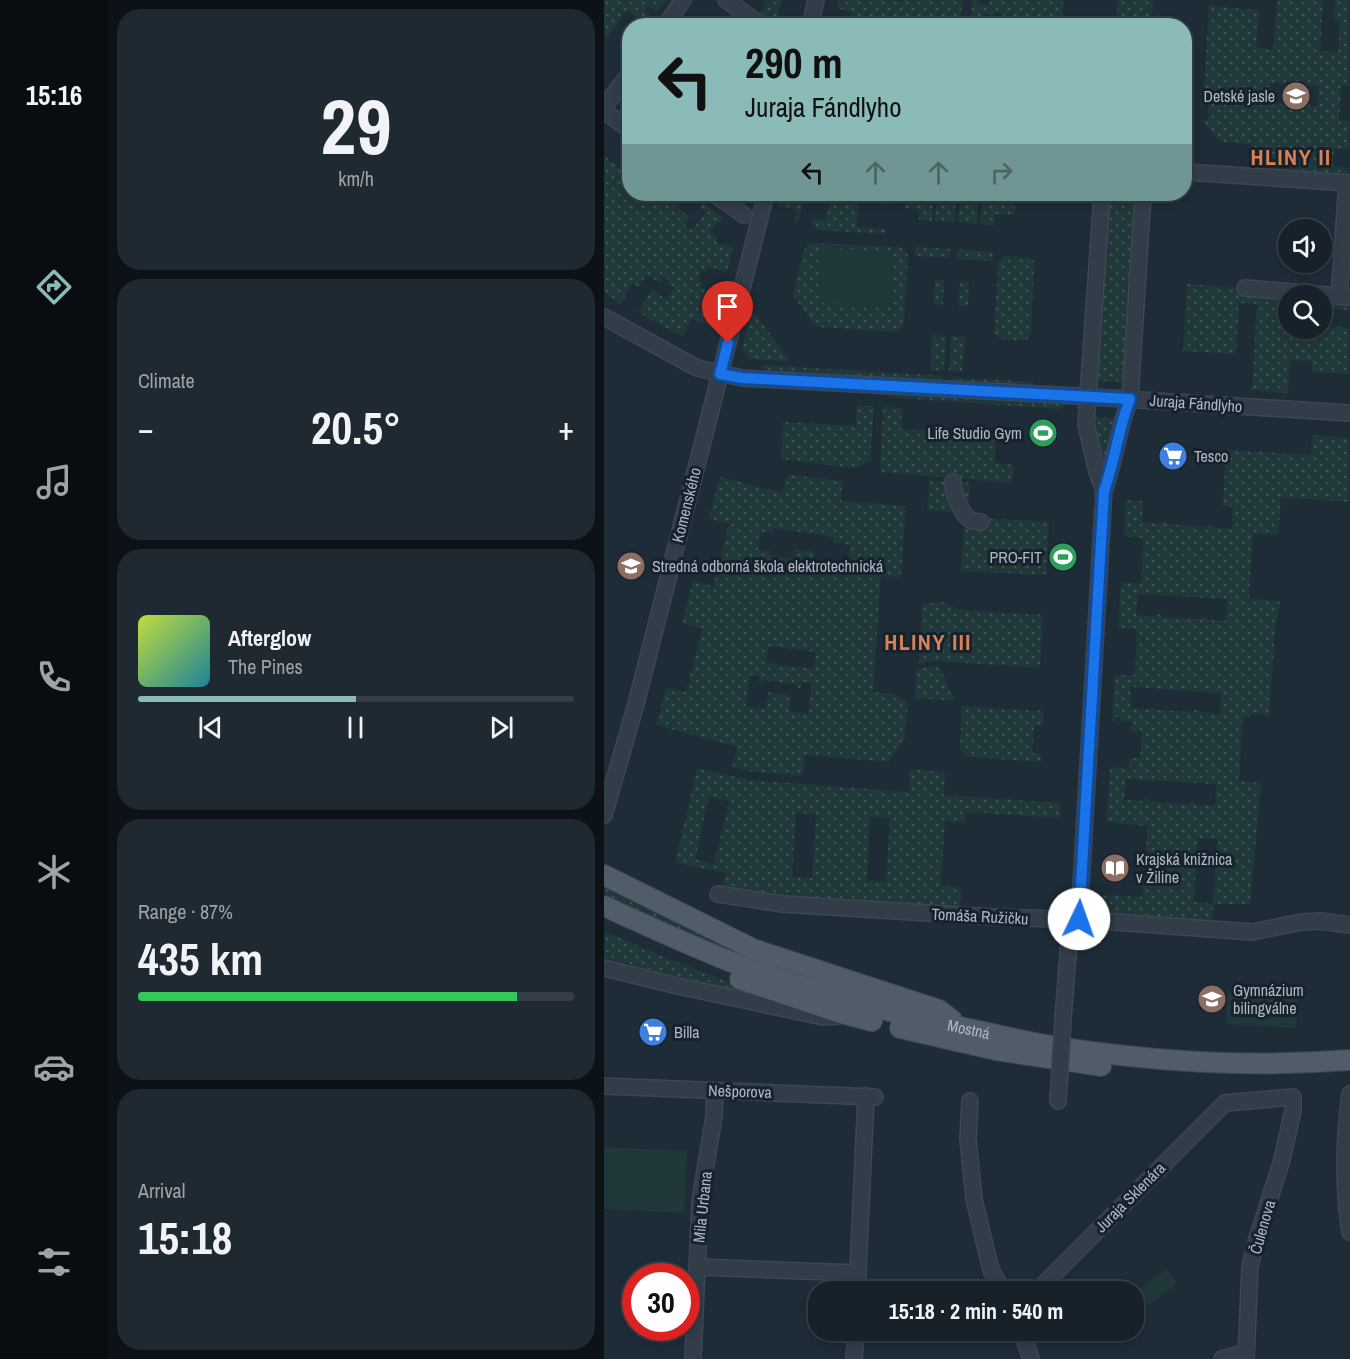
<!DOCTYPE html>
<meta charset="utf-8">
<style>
:root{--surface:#16212a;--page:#1f2932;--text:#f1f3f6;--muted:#9ea3a8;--line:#353e47;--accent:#8bbbb9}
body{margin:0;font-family:"Archivo Narrow",sans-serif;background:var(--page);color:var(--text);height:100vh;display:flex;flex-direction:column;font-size:22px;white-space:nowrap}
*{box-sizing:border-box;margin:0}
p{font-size:20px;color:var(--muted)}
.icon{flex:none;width:33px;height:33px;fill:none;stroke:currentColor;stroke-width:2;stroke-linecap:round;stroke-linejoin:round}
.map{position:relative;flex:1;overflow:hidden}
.side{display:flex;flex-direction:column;gap:9px;padding:9px;background:#0c1217;width:496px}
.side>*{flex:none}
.hud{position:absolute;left:18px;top:18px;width:570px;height:183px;border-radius:24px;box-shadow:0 3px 9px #0003,0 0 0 2px var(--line);background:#8bbbb9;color:#111;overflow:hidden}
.controls{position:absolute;left:674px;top:219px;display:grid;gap:12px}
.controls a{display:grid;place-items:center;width:54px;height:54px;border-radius:50%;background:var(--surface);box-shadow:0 3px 9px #0003,0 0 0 2px var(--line);font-size:30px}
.speed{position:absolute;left:18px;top:1263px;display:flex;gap:12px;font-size:30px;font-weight:700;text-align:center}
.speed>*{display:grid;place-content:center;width:78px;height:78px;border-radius:50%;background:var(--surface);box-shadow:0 3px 9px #0003,0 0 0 2px var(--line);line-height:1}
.speed .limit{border:9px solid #d22;background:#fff;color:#111}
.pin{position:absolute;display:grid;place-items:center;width:51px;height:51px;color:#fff;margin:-62px -26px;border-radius:50% 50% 50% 0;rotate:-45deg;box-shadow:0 0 6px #0007}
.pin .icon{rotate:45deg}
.me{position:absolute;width:66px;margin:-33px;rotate:3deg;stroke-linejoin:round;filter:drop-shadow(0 0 4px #0008)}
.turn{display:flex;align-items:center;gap:21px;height:126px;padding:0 24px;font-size:27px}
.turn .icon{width:78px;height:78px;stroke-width:2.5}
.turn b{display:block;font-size:42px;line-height:51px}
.lanes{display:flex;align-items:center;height:57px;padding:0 24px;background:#0003;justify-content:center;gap:30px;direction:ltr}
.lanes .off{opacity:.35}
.big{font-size:45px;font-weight:800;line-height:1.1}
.side .widget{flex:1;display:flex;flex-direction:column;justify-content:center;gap:9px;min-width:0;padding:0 21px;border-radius:24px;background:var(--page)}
.side .dial{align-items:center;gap:0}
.dial b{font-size:78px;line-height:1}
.song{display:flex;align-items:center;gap:18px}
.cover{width:72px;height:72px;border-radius:9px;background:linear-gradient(135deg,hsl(70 70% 55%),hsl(190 70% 35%))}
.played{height:6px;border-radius:3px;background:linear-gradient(90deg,var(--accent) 50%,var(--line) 50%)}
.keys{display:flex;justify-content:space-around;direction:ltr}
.heat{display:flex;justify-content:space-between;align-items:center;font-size:33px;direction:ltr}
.charge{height:9px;border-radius:4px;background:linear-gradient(90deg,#34c759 87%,var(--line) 0)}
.trip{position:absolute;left:204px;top:1281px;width:336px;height:60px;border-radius:24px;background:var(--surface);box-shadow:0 3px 9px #0003,0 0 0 2px var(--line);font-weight:800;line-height:60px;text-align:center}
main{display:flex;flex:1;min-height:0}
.menu{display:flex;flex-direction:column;width:108px;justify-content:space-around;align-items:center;background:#090d11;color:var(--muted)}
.menu .icon{width:42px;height:42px}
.menu .selected{color:var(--accent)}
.menu b{font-size:27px;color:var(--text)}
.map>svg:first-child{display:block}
.grass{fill:url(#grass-dots);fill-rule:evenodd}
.pitch{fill:#203839}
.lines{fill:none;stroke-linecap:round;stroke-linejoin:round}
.minor-casing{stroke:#3c4652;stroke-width:18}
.major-casing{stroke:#3c4652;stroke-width:22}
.minor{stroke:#323d49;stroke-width:15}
.major{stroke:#505c69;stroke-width:20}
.minor-bridge-casing{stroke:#3c4652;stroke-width:18;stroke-linecap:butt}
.minor-bridge{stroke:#323d49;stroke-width:15}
.route-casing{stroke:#114b97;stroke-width:15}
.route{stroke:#1a73e8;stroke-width:10}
.labels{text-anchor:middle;stroke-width:6;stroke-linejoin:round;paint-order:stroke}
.poi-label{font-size:16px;fill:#acb8c6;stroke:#18222d;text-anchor:start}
.street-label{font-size:16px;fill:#acb8c6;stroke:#18222d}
.district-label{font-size:22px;font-weight:bold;letter-spacing:1.5px;fill:#da8253;stroke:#18222d}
</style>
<main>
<nav class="menu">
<b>15:16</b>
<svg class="icon selected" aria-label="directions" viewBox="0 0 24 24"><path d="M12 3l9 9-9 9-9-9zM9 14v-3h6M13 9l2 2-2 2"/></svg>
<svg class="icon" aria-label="music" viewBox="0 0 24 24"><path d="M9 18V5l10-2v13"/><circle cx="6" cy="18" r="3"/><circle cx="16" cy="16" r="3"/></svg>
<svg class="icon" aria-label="phone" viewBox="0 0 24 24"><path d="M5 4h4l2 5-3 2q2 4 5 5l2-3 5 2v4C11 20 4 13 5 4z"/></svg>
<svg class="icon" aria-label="climate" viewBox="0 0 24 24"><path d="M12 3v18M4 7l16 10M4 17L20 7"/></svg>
<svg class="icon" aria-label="car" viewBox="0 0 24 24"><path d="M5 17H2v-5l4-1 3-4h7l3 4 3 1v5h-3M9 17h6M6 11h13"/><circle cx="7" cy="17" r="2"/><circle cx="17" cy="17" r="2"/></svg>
<svg class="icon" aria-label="filters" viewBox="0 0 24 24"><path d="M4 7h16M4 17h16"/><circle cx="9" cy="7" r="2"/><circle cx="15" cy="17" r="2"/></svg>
</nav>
<section class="side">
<div class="widget dial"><b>29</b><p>km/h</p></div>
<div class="widget"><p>Climate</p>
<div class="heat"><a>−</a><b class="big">20.5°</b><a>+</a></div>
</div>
<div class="widget">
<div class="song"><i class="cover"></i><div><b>Afterglow</b><p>The Pines</p></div></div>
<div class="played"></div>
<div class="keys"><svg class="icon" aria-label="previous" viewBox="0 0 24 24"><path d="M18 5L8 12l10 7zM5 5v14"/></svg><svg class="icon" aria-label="pause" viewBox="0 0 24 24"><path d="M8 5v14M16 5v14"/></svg><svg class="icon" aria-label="next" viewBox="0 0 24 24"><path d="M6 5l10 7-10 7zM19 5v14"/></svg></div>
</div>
<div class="widget"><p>Range · 87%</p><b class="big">435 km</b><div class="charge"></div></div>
<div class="widget"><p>Arrival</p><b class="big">15:18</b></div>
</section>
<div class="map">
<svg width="746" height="1359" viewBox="0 0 746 1359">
<defs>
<pattern id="grass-dots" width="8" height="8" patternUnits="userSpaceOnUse" patternTransform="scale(1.5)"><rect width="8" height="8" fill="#203839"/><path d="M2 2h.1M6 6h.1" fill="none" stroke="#3e5354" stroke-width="1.8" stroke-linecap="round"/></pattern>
</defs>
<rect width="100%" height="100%" fill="#1e2c38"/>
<g class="grass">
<path d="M0,0H62L52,12L44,6L41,11L48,17L42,24L23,10L3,38L0,35Z"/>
<path d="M159,0H178L171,25L156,12L163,3Z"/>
<path d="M235,0H291L298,2L299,0H358L356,25H342V18L320,16L319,23H323L322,25H245L248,12L233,8Z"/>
<path d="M368,0H373V4L384,5L385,0H459L458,25H397L398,24L399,13L391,12V15L379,14L378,25H367Z"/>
<path d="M514,0H549L547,25H512Z"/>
<path d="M673,0H719L716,51L734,52L736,22L730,21L731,0H745V85H737L735,120L745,121V149H730L729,166L745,168V183L651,177L647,144L616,142L598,120H604L605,105L599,104L605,6L655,10L652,47L669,49ZM682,81L701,82V85L714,86L713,106H709V107H706V105L666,103L667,83L681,84Z"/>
<path d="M0,156L17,169L22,162L25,165L26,194H47L60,203L68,194H81L75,202L76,203L73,207L86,217L81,225L88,230L102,212L95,206L98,202L120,219L116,223L114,222L107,231C112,235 114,236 113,243L129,247L123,272L103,267L102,272L97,271L94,281L99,283L98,288L107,290V293L112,294L113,291L118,292L108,328L88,318L78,337L34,312L48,290L63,299L70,287L63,284L65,280L60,277L57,283L42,275L35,287L28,283L17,304L0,293Z"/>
<path d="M198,194H201L193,224L190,223L193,210L174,205L177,196L196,201Z"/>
<path d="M228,194H285V205H277V196L255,195L253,227L282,229L281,234L216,230C210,228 209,225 208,218L221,221Z"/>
<path d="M302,194H330L328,221L315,220V209L301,208Z"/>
<path d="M333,194H352L350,222L331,221Z"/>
<path d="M356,194L374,196L373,224L354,222Z"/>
<path d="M505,194H533L521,382L492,381Z"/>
<path d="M378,196L411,199V215L391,214L390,225L376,224Z"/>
<path d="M212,243L296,247L302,250L304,256L300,323L297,329L291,332L214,327L211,325L190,297L189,294L200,250L205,244Z"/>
<path d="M311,247L347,249L346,258L311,256Z"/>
<path d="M353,249L389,252L388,261L353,259Z"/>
<path d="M400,256L425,257L430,262L427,334L424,339L422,340C411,340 397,342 390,333L394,263Z"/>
<path d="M331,280H340L339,305L329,304Z"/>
<path d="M356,282H365L364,306H354Z"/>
<path d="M583,284L745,297V310L717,308V296H684V328H717V326L745,328V374L708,372V361L686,360L684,393L646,390V387H648L653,304L635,303L632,354L579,351Z"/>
<path d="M147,313H150L184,358V361L144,359L138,348Z"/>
<path d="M328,335L342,336L340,371L327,370Z"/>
<path d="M347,336L362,337L358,372L345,371Z"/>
<path d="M161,365L339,376V379L334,381L155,369Z"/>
<path d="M346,377L429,382L431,387L350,382L347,380Z"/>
<path d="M285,395L461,404L459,408L455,409L282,397Z"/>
<path d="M253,406H270L266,461L251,468L177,459L179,422L252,426Z"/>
<path d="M279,407L298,408L297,429L392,436L391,463L410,465L408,483L276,472Z"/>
<path d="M490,416L512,419L500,471L488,426Z"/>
<path d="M708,435L745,438V502L677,497L674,535L649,534L645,599L676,601L671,633L665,715L646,714L645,717H639L635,781L657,783L646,904H610L607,922L496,915L497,895L538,897L544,826L502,822L506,767L525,768L526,758H536L538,732L527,731L528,722L517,721L515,717H511L510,721H508L511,675H531L533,629L514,628L517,582L537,583L539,538L520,536L522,500L539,501L538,522L557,524L558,522H563V524L602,527L603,525H608V527L628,529L629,507L619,506L622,450L707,455ZM534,594L623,599L622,621L603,620V618H598L597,619L558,617V615L552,614V617L532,615ZM527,687L617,693L616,714L596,712V710H590L589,712L552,710L551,708H546L545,709L526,708ZM522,779L612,784L611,805H591L590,802H585L584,804L546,802L545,800L540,799V801L520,800ZM594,838L614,839L609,904L590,902Z"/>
<path d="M184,474L196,476L238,481L237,501L302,506L297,577L277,576L269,692L290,694L304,703L301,738L285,762L201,755L199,776L145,771L128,767L133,747L52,725L62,688L82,692L98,629L78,623L89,581L109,586L125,524L105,518L116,477L178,493ZM169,528L229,537V542L246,545L244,564L233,562L232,565L210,562L211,552L190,549L189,559L166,555V551L155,550L154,554L157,532L168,533ZM165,646L212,652L210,669L162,663ZM146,675L156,676L155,682L159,683L160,680C171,681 183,683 194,685V688H197L198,682L208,683L204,714L185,712L187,696L164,692L161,709L142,706Z"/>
<path d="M325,480L366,483L364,513L323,510Z"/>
<path d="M361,517L445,522L442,575L357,571Z"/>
<path d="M338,602L356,610L439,615L436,668L335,661L315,663L318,604Z"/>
<path d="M335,666L351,701L311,698L312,669Z"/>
<path d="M358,706L440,711L439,725H430L428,753L437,754V762L364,757L356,750Z"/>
<path d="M93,768L145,780L305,792L306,769L341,772L340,795L457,803L456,818L363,812L361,823L341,821L337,885L357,887L356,910L186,899L119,887L121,873L71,863ZM105,797L125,801L110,864L91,859ZM192,813L212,814L208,878L188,877ZM266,817L286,818L282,882L263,881Z"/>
<path d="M0,883L149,959L95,938L0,898Z"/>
<path d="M0,931L64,959L181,1003L0,958Z"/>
</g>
<g class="pitch">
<path d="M218,248L288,251L286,306L216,303Z"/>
<path d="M624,990L694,994L692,1028L622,1024Z"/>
<path d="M0,1147L83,1151L80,1213L0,1209Z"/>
<path d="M562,1269L573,1283L545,1305L534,1291Z"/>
</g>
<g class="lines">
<g class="minor-casing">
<g id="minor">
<path d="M122,0L158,26"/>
<path d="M61,26L79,0"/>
<path d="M206,26L212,0"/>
<path d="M0,107L26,73"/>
<path d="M0,111L26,130"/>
<path d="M582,172L746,183"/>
<path d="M110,194L140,215"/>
<path d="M498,194L482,424L493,472L500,491"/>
<path d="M641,288L746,297"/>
<path d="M735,296L743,183"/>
<path d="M0,317L93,368L138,378L473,396L746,413"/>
<path d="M349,482C348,491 358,516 367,520C370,522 374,521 377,522"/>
<path d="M0,815L32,704L162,194"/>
<path d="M114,894L179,904L389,917L484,920L648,932L697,922L716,921L746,925"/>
<path d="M475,919L500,491C511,461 514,429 526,399L539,194"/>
<path d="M0,968L74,986L219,1017L235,1016"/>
<path d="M459,1019L466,928"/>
<path d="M0,1086L271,1097"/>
<path d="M746,1094C740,1139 739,1187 746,1232"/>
<path d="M366,1101L364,1139L370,1199L387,1270L399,1292"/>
<path d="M454,1101L455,1085"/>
<path d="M93,1267L254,1273"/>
<path d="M253,1292L262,1096"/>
<path d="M432,1292L621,1103L689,1097V1110L678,1160L651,1245L646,1267L642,1359"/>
<path d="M417,1330L427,1359"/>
<path d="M89,1359L96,1201L110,1116L111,1091"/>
<path d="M250,1359L252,1330"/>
<path d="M618,1359L642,1352"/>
</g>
</g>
<g class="major-casing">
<g id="major">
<path d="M0,875L149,949L335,1010L348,1020"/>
<path id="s1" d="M0,906C41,925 83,944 125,961C206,992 290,1014 375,1031C397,1036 419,1041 442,1045C540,1061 646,1068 746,1060"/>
<path d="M136,979L234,1012L268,1021"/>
<path d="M296,1028L392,1050L497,1066"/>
</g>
</g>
<use href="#minor" class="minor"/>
<use href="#major" class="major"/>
<g class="minor-bridge-casing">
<path id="minor-bridge" d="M455,1085L459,1019"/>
</g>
<use href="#minor-bridge" class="minor-bridge"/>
</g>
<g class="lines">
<g class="route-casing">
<path id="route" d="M124,343L116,374L138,378L526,399C514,429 511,461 500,491L475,919"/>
</g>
<use href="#route" class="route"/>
</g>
<defs>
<g id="school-disc" transform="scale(1.5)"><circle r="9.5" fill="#8d6e63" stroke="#18222d"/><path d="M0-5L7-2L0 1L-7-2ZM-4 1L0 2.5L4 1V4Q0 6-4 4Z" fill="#fff"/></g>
<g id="stadium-disc" transform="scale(1.5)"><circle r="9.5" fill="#2e9e5b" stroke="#18222d"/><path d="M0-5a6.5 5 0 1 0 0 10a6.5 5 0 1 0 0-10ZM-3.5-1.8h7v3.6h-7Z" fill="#fff"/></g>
<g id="supermarket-disc" transform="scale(1.5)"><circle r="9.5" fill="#3f7fe0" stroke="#18222d"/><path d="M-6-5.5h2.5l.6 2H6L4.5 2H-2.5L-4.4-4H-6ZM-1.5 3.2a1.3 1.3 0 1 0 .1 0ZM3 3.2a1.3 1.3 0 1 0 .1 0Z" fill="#fff"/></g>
<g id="library-disc" transform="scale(1.5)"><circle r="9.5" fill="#8d6e63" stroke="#18222d"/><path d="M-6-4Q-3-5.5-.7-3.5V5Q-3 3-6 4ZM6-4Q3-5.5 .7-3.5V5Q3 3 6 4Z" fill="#fff"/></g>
</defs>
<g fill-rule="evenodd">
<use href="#school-disc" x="692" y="96"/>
<use href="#stadium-disc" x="439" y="433"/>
<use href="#supermarket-disc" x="569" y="456"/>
<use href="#stadium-disc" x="459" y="557"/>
<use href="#school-disc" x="27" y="566"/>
<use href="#library-disc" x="511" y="868"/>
<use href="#school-disc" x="608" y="999"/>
<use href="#supermarket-disc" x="49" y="1032"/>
</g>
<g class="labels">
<g class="poi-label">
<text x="671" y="102" text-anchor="end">Detské jasle</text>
<text x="418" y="439" text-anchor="end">Life Studio Gym</text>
<text x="590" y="462">Tesco</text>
<text x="438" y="563" text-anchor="end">PRO-FIT</text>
<text x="48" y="572">Stredná odborná škola elektrotechnická</text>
<text x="532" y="865">Krajská knižnica<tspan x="532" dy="18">v Žiline</tspan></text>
<text x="629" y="996">Gymnázium<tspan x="629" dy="18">bilingválne</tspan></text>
<text x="70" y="1038">Billa</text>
</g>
<g class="street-label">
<text transform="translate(592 403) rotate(4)" y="6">Juraja Fándlyho</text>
<text transform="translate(82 505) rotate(-76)" y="6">Komenského</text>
<text transform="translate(376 916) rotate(3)" y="6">Tomáša Ružičku</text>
<text dy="6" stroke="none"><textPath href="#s1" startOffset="386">Mostná</textPath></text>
<text transform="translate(136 1091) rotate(2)" y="6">Nešporova</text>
<text transform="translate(526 1197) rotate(-45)" y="6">Juraja Sklenára</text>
<text transform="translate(98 1207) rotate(-84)" y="6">Mila Urbana</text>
<text transform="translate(658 1227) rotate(-74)" y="6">Čulenova</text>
</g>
<g class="district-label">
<text x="687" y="165">HLINY II</text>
<text x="324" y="650">HLINY III</text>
</g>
</g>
</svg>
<div class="controls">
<a><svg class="icon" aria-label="sound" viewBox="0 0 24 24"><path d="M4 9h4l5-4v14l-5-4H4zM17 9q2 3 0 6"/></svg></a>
<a><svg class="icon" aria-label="search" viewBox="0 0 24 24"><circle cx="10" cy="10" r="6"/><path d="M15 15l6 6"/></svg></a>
</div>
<div class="speed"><div class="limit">30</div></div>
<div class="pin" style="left:124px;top:343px;background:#d93025"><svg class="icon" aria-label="arrive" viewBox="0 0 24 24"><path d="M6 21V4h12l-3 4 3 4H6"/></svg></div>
<svg class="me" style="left:475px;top:919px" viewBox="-20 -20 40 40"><circle r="19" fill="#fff"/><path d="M0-13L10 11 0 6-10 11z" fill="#1a73e8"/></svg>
<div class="trip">15:18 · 2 min · 540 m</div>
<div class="hud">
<div class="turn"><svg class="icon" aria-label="left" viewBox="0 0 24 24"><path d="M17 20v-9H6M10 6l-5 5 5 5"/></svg><div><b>290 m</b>Juraja Fándlyho</div></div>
<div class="lanes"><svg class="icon" aria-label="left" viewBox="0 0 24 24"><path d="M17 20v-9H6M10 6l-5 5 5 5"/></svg><svg class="icon off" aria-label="ahead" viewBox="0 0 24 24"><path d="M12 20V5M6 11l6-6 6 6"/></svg><svg class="icon off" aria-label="ahead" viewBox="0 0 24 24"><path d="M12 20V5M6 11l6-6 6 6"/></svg><svg class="icon off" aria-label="right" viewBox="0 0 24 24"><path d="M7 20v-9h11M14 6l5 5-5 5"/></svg></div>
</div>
</div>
</main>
